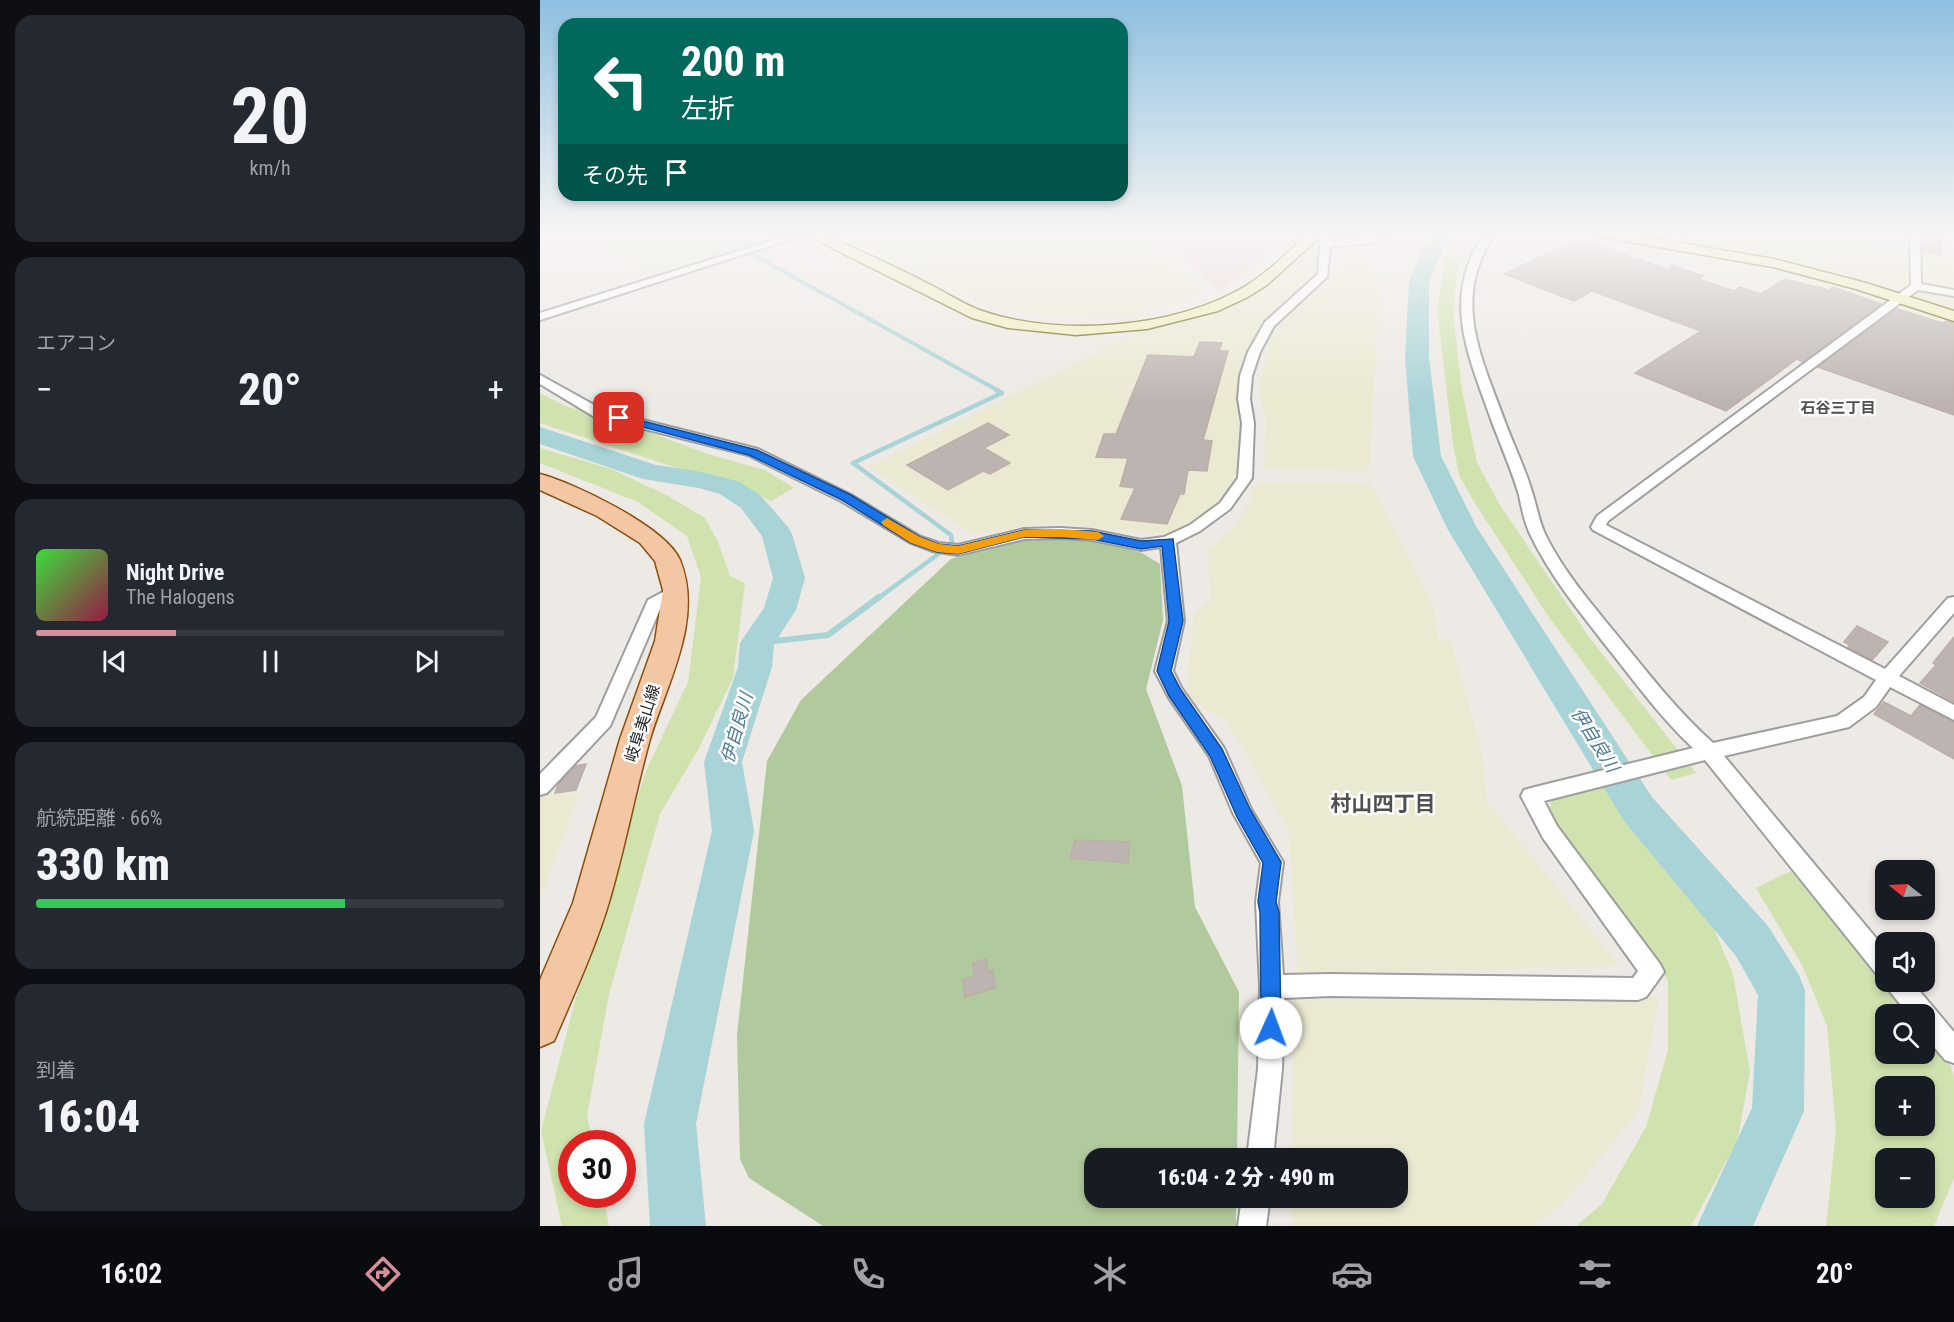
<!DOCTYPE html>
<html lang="ja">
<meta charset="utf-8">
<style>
:root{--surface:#171b24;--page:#242831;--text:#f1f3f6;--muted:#9ea1a6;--line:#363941;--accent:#d78e9a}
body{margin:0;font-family:"Roboto Condensed","Noto Sans JP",sans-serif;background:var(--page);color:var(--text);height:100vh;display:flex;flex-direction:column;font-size:22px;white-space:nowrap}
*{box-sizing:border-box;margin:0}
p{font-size:20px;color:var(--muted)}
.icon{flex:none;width:33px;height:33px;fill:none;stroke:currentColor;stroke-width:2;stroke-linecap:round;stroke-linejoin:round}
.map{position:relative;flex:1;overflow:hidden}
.details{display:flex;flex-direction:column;gap:15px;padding:15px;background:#0d0f14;width:540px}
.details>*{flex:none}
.guide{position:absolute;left:18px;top:18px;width:570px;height:183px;border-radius:18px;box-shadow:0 3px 9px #0003;background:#00695c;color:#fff;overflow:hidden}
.needle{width:39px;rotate:288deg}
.fabs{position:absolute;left:1335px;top:860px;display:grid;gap:12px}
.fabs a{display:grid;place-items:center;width:60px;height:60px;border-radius:12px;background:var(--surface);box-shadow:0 3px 9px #0003;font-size:30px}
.speed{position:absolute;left:18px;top:1130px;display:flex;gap:12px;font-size:30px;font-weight:700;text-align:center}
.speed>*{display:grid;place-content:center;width:78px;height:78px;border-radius:50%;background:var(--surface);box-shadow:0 3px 9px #0003;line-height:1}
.speed .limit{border:9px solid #d22;background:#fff;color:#111}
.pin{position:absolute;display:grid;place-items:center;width:51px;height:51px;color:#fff;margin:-26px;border-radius:12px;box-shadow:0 3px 9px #0006}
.me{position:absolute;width:66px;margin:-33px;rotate:2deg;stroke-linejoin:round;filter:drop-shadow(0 0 4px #0008)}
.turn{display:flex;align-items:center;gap:21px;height:126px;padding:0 24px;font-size:27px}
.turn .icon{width:78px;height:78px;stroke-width:2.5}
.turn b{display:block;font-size:42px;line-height:51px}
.then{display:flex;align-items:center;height:57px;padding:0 24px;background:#0003;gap:12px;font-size:22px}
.big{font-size:45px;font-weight:800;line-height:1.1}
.details .card{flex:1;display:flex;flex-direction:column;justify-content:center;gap:9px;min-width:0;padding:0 21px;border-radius:18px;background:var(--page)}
.details .dial{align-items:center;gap:0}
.dial b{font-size:78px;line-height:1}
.song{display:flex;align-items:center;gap:18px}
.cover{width:72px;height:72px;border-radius:9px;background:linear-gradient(135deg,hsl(120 70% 55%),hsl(340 70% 35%))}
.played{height:6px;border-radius:3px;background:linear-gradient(90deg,var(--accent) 30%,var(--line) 30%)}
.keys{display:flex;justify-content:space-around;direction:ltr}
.heat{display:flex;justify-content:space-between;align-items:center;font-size:33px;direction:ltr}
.charge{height:9px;border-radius:4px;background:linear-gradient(90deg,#34c759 66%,var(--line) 0)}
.trip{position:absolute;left:544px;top:1148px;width:324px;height:60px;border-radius:18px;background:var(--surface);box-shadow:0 3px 9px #0003;font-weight:800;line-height:60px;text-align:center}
.menu{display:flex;height:96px;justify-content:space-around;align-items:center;background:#090b0e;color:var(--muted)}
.menu .icon{width:42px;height:42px}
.menu .selected{color:var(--accent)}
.menu b{font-size:27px;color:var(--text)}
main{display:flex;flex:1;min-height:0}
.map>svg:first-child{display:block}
.commercial{fill:#edd5d7}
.farmland{fill:#ebe9d1}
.grass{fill:#d0e3ae;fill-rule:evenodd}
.forest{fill:#b0c99d}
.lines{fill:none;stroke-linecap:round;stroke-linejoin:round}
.stream-far2{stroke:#a8d3d7;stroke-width:4}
.stream-far1{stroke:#a8d3d7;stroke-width:4.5}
.stream{stroke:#a8d3d7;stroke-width:6}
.river{fill:#a8d3d7;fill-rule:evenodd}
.building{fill:#bdb4b1;stroke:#beaea8;stroke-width:1.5}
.street-casing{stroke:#9e9e9e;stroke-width:4}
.secondary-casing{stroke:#6a670f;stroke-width:3}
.primary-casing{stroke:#894f0e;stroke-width:3}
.street{fill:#fff;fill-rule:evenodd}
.secondary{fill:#f3eebc;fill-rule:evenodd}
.primary{fill:#f3c6a4;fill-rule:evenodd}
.route{fill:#1a73e8;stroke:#114b97;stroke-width:1.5}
.slow{fill:#f59e0b}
.labels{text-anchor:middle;stroke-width:5;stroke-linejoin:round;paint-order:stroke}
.far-neighbourhood-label{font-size:15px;font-weight:bold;fill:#505050;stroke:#fff}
.street-label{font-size:16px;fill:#1d1d1d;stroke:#fff}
.water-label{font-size:18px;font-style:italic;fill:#4c7b95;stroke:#fff}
.near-neighbourhood-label{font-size:21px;font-weight:bold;fill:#505050;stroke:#fff}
</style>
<main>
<section class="details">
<div class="card dial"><b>20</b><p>km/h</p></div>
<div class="card"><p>エアコン</p>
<div class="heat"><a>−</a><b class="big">20°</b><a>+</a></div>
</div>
<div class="card">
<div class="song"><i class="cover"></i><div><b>Night Drive</b><p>The Halogens</p></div></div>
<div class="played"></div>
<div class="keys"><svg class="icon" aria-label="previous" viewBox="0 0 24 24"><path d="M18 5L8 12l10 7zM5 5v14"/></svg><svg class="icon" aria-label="pause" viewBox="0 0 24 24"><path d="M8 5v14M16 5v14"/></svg><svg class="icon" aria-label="next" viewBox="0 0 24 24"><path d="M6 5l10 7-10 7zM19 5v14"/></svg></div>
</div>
<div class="card"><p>航続距離 · 66%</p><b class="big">330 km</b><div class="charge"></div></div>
<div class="card"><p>到着</p><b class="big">16:04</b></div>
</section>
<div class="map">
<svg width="1414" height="1226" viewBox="0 0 1414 1226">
<rect width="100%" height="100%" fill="#ede9e4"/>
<path class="commercial" d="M612,232H760L680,291Z"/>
<g class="farmland">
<path d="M51,232H168L202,251L116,278L43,234Z"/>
<path d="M290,232H596L627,263L659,287V294L589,317L493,314L449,306Z"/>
<path d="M1145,232H1247L1372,251V275L1368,287L1298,275L1144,243L1141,241Z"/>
<path d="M1256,232H1333V244Z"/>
<path d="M765,250L780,253L779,274L745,299L723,325L701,373L699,399L704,426L698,472L689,492L660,520L628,535L515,523L433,534L329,467L601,330L659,316L691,305L715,293Z"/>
<path d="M1380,253L1414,259V291L1389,287L1380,281Z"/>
<path d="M807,254H824L839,285L829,471L724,469L726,420L719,389L728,347L747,317L800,274Z"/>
<path d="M1378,292L1414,298V311L1373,298Z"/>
<path d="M718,482L830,483L892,602L899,640L911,641L941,749L947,801L1080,966L758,974L749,832L687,721L646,698L654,615L671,599L667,551L692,529L708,505Z"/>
<path d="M4,793L39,794L0,900V797Z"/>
<path d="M1119,998L1098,1112L1021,1206L992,1226H751V1197H858V1158H752L754,1000Z"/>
</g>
<g class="grass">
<path d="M905,257L919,259L913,312L922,391L937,462L958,502L1049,637L1156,773L1131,780L1008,616L933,500L919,475L913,444L897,310Z"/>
<path d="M0,393L25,406L84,423L168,454L225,470L254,488L231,501L192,482L143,470L0,423Z"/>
<path d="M0,448L71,469L128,496L165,518L178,542L190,576L205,583L193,678L159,748L120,814L69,994L47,1116L53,1143H32V1194H63L69,1226H22L1,1131L49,948L106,771L148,682L161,577L147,536L98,502L0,463Z"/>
<path d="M1063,784L1165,908L1193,974L1210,1072L1197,1142L1151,1226H1036L1062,1204L1106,1127L1128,1050V981L1108,945L1021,833L1008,812L1012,800Z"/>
<path d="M1251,871L1375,1014H1346V1053H1384L1385,1026L1410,1064L1414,1076V1178L1394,1226H1286L1296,1130L1287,1026L1262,965L1216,888ZM1346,1086H1384V1125H1346ZM1346,1158H1384V1197H1346Z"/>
</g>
<path class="forest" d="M545,538L602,553L620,564L623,620L606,689L642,786L655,907L699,992L697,1158H555V1197H696V1226H283L209,1178L200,1159L197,1035L227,761L261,700L411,559L478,541Z"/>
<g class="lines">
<path class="stream-far2" d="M212,254L459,391"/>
<path class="stream-far1" d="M337,599L412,544L411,535L313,463L462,393L456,390"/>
<path class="stream" d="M217,643L288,635L339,597"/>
<g class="river">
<path d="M894,232H914L907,241L889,281V358L901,456L937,528L1112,797L1228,926L1259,975L1265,991L1264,1111L1213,1226H1157L1212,1108L1218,995L1196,956L1084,821L907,528L873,456L865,358L869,281L888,239Z"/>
<path d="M0,427L116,465L162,472L200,482L221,496L248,527L252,534L265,578L256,610L234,644L232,667L202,762L214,831L156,1124L166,1226H110L104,1124L172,831L164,762L198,667L200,643L224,608L233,578L222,536L201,508L180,494L159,488L103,479L0,444Z"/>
</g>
</g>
<g class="building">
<path d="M1382,232L1401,235L1402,255L1383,252Z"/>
<path d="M1039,239L1129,270L1131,265L1163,276L1158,279L1194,291L1200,287L1221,294L1245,279L1289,290L1293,287L1341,304L1263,362L1257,359L1186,411L1095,373L1161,331L1052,291L1034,301L964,274Z"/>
<path d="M1357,309L1403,323L1406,321L1414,323V415L1278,367Z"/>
<path d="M660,342L682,343L679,351H688L663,440L672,441L667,471L648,470L644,494H640L627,524L581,519L595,488L580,486L588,458L556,457L564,434H576L608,355L654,357Z"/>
<path d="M448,423L469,435L444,448L470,463L450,474L443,471L408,490L367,465Z"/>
<path d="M1317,626L1348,642L1332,660L1308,647L1310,645L1304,642Z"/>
<path d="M1414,637V702L1380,683L1396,665L1393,663Z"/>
<path d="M1344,702L1371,716L1380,705L1414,722V759L1334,714Z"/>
<path d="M46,764L36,790L15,793L18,785L36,766Z"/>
<path d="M535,840L590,842L588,863L530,858Z"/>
<path d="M446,959L448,972L453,970L455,988L425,997L423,980L434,976L433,963Z"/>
</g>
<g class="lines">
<g class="street-casing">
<g id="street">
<path d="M259,232H273L0,320V313Z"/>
<path d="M781,232H791L790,241L826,237L842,232H854C837,246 810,245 790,246L787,277L734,326L720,352L712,376L710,399L714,423L712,478L690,509L660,531L636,543L644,621L633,671L642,689L684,748L711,809L743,862L738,902L743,975L790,974L1093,978L1098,971L1003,838L981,796L984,790L991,788L1153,748C1120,717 1095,682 1067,647C1039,611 1010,576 990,534C984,521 982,509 979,495C972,471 961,446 952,422C929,356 899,297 946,232H956C910,298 941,356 965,422C974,446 986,470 993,495C997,508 999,521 1005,534C1023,571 1050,602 1076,634C1108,673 1136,710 1173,743L1297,716L1324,697L1336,680L1053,530L1051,527L1057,516L1371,285L1370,232H1380L1381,284L1414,290V296L1378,290L1068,521L1066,525L1345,669L1408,598L1414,597V613L1359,676L1414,705V720L1350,687L1336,707L1309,727L1184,756L1346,950V981H1371L1414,1032V1063L1405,1060L1384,1035V1014H1368L1348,989L1344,981L1345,979L1338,976L1165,760L1004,801L1017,826L1120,964L1124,972L1106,997L1098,1000L790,996L744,998L742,1069L733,1158H707L718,1069L720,987L716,902L721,863L693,813L669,756L629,698L615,671L628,621L621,547L601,550L552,540L521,538L484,539L418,555L392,551L371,543L301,501L208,455L53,416L0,384V375L63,410L218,449L311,495L381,537L399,543L418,545L484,529L521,528L552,530L601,540L624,537L650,525L680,503L698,478L702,423L698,399L700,376L708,352L725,322L778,274Z"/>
<path d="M1132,232H1142L1137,245L1132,248L1127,245Z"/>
<path d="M136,585L142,586L144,590L121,607L70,726L7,793L0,795V774L56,717L108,600Z"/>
<path d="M702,1197H730L726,1226H698Z"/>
</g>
</g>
<g class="secondary-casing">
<g id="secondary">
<path d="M260,232H278C314,248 350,264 385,282C404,291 422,304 442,311C519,337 633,329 704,287C729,272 749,251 770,232H785L727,285L706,298L678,311L607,329L536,335L468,328L432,318Z"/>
<path d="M1048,232H1077L1234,259L1326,283L1414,311V321L1316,289L1233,267L1055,236Z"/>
</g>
</g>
<g class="primary-casing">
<path id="primary" d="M0,474C34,483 126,527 140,560C164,619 127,683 110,739C95,793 85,848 69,902C55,949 33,996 14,1041L0,1047V980L33,903L80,739L115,641L123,590L115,561L100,543L57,516L0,490Z"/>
</g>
<use href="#street" class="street"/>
<use href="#secondary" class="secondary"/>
<use href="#primary" class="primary"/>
</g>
<linearGradient id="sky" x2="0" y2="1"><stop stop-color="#8ec0e1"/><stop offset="0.58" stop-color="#f7f5f3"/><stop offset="1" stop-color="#f7f5f3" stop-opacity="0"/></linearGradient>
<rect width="1414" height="403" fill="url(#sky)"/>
<path class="route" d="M76,415H79L217,450L311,495L380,537L399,544L418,546L484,530L552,531L601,541L633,539L643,621L631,671L641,690L682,749L710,809L741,862L736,902L739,912L741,1028L738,1035L731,1038L724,1035L721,1028L720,912L718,902L723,863L697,817L670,756L629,696L617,671L629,621L622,546L601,549L552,539L484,537L418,554L397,552L371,543L302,500L209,455L76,420Z"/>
<path class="slow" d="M347,518L380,537L399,544L418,546L484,530L521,529L558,532L564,536L558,540L521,537H484L418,554L397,552L371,543L343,525L341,522Z"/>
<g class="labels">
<g class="far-neighbourhood-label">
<text x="1298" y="413">石谷三丁目</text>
</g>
<g class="street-label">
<text transform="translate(102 723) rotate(-72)" y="6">岐阜美山線</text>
</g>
<g class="water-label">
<text transform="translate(197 728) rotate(-74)" y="6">伊自良川</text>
<text transform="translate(1055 740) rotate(58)" y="6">伊自良川</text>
</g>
<g class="near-neighbourhood-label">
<text x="843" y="811">村山四丁目</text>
</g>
</g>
</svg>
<div class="fabs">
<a><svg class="needle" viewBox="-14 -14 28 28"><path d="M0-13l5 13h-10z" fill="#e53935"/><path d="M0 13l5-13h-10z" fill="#9ea1a6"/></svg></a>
<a><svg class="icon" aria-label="sound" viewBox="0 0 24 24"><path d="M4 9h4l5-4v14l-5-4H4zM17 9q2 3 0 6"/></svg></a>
<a><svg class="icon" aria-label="search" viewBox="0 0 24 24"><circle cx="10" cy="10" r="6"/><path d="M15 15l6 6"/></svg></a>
<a>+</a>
<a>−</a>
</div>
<div class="speed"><div class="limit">30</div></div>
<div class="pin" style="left:79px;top:418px;background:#d93025"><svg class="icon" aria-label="arrive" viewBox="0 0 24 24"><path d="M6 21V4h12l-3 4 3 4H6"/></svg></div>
<svg class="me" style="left:731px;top:1028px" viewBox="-20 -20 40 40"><circle r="19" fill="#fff"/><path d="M0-13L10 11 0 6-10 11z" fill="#1a73e8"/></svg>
<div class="trip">16:04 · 2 分 · 490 m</div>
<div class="guide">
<div class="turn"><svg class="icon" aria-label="left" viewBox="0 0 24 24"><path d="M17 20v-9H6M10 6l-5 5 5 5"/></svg><div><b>200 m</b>左折</div></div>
<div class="then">その先<svg class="icon" aria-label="arrive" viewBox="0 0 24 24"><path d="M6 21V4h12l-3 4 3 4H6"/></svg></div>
</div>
</div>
</main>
<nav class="menu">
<b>16:02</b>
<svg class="icon selected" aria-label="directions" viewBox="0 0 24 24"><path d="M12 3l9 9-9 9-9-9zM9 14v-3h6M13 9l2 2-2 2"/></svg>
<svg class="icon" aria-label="music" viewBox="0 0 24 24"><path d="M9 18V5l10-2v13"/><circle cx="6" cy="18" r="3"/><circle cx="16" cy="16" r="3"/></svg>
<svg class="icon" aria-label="phone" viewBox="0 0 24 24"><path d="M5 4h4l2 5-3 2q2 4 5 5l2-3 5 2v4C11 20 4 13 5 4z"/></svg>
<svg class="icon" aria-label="climate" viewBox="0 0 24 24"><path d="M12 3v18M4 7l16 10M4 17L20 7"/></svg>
<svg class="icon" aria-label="car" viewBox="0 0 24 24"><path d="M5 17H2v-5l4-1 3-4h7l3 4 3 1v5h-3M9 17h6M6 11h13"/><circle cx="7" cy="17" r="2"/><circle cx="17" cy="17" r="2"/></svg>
<svg class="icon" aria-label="filters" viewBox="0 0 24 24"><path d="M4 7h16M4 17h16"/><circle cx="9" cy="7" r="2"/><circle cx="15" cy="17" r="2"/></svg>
<b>20°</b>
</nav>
